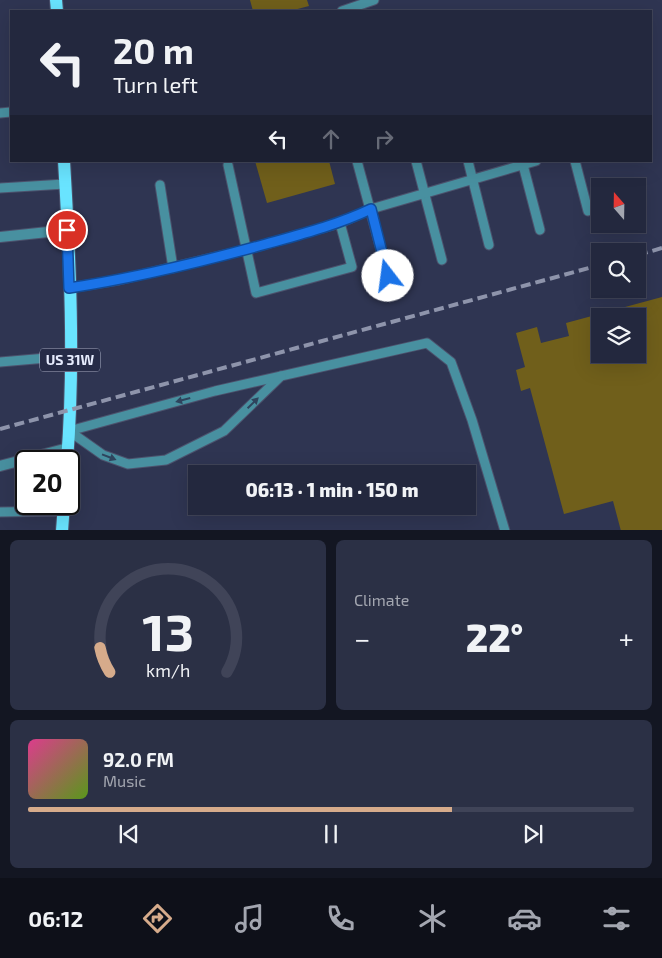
<!DOCTYPE html>
<meta charset="utf-8">
<style>
:root{--surface:#23283e;--page:#2b3045;--text:#f1f3f6;--muted:#a3a6b0;--line:#404458;--accent:#d6ab8b}
body{margin:0;font-family:"Exo 2",sans-serif;background:var(--page);color:var(--text);height:100vh;display:flex;flex-direction:column;font-size:19px;white-space:nowrap}
*{box-sizing:border-box;margin:0}
p{font-size:16px;color:var(--muted)}
.icon{flex:none;width:28px;height:28px;fill:none;stroke:currentColor;stroke-width:2;stroke-linecap:round;stroke-linejoin:round}
.map{position:relative;height:530px;overflow:hidden}
.side{display:flex;flex-direction:column;gap:10px;padding:10px;background:#131622;flex:1}
.side>*{flex:none}
.guide{position:absolute;left:10px;top:10px;width:642px;height:152px;border-radius:0px;box-shadow:0 5px 20px #0002,0 0 0 1px var(--line);background:#23283e;color:var(--text);overflow:hidden}
.needle{width:32px;rotate:340deg}
.tools{position:absolute;left:591px;top:178px;display:grid;gap:10px}
.tools a{display:grid;place-items:center;width:55px;height:55px;border-radius:0px;background:var(--surface);box-shadow:0 5px 20px #0002,0 0 0 1px var(--line);font-size:25px}
.speed{position:absolute;left:15px;top:450px;display:flex;gap:10px;font-size:25px;font-weight:700;text-align:center}
.speed>*{display:grid;place-content:center;width:65px;height:65px;border-radius:50%;background:var(--surface);box-shadow:0 5px 20px #0002,0 0 0 1px var(--line);line-height:1}
.speed .limit{border:2px solid #111;border-radius:8px;background:#fff;color:#111}
.pin{position:absolute;display:grid;place-items:center;width:42px;height:42px;color:#fff;margin:-21px;border:2px solid #fff;border-radius:50%;box-shadow:0 1px 5px #0007}
.me{position:absolute;width:55px;margin:-28px;rotate:345deg;stroke-linejoin:round;filter:drop-shadow(0 0 4px #0008)}
.turn{display:flex;align-items:center;gap:18px;height:105px;padding:0 20px;font-size:22px}
.turn .icon{width:65px;height:65px;stroke-width:2.5}
.turn b{display:block;font-size:35px;line-height:42px}
.lanes{display:flex;align-items:center;height:48px;padding:0 20px;background:#0003;justify-content:center;gap:25px;direction:ltr}
.lanes .off{opacity:.35}
.big{font-size:38px;font-weight:800;line-height:1.1}
.side .tile{flex:1;display:flex;flex-direction:column;justify-content:center;gap:8px;min-width:0;padding:0 18px;border-radius:8px;background:var(--page)}
.side .dial{align-items:center;gap:0}
.dial svg{height:130px;overflow:visible;fill:none;stroke:var(--line);stroke-width:7;stroke-linecap:round;text-anchor:middle}
.dial text{fill:var(--text);stroke:none}
.song{display:flex;align-items:center;gap:15px}
.cover{width:60px;height:60px;border-radius:8px;background:linear-gradient(135deg,hsl(330 70% 55%),hsl(90 70% 35%))}
.played{height:5px;border-radius:2px;background:linear-gradient(90deg,var(--accent) 70%,var(--line) 70%)}
.keys{display:flex;justify-content:space-around;direction:ltr}
.heat{display:flex;justify-content:space-between;align-items:center;font-size:28px;direction:ltr}
.side .tiles{flex:1;display:grid;gap:10px;grid-template-columns:1fr 1fr}
.tile:last-child{grid-column:span 2}
.trip{position:absolute;left:188px;top:465px;width:288px;height:50px;border-radius:0px;background:var(--surface);box-shadow:0 5px 20px #0002,0 0 0 1px var(--line);font-weight:800;line-height:50px;text-align:center}
.tabs{display:flex;height:80px;justify-content:space-around;align-items:center;background:#0e1019;color:var(--muted)}
.tabs .icon{width:35px;height:35px}
.tabs .selected{color:var(--accent)}
.tabs b{font-size:22px;color:var(--text)}
.map>svg:first-child{display:block}
.building{fill:#705f1b;fill-rule:evenodd}
.lines{fill:none;stroke-linecap:round;stroke-linejoin:round}
.lane-casing{stroke:#4c526d;stroke-width:11}
.street-casing{stroke:#4c526d;stroke-width:12}
.primary-casing{stroke:#4c526d;stroke-width:14}
.lane{stroke:#4890a0;stroke-width:9}
.street{stroke:#4890a0;stroke-width:10}
.primary{stroke:#69e4ff;stroke-width:12}
.rail{stroke:#8e94ab;stroke-width:4;stroke-dasharray:10 5;stroke-linecap:butt}
.oneway{fill:#2e445d}
.route-casing{stroke:#114b97;stroke-width:12}
.route{stroke:#1a73e8;stroke-width:9}
.labels{text-anchor:middle;stroke-width:5;stroke-linejoin:round;paint-order:stroke}
.shield{fill:#262b47;stroke:#acb1c6;stroke-width:1}
.shield-label{font-size:14px;font-weight:bold;fill:#e6ebfd}
</style>
<div class="map">
<svg width="662" height="531" viewBox="0 0 662 531">
<rect width="100%" height="100%" fill="#2f3552"/>
<g class="building">
<path d="M250,0H307L309,6L290,11H253Z"/>
<path d="M255,161H329L335,184L267,203Z"/>
<path d="M662,297V531H621L613,501L564,514L530,388L521,391L516,370L525,367L516,333L537,327L541,343L569,336L566,323ZM600,316H638V354H600Z"/>
</g>
<g class="lines">
<g class="lane-casing">
<g id="lane">
<path d="M342,11L374,0"/>
<path d="M0,113L11,112"/>
<path d="M357,161L388,276"/>
<path d="M416,161L442,260"/>
<path d="M468,161L489,245"/>
<path d="M522,161L540,230"/>
<path d="M575,161L588,211"/>
<path d="M228,165L256,293L352,267L340,223"/>
<path d="M160,185L173,268"/>
<path d="M0,188L65,184"/>
<path d="M69,288L119,280L245,250L340,223L371,209L536,161"/>
<path d="M0,362L70,356"/>
<path d="M69,431L215,391L427,343L451,362L472,420L505,531"/>
<path d="M69,431L103,455L128,464L166,460L224,431L281,376"/>
<path d="M0,512L64,511"/>
</g>
</g>
<g class="street-casing">
<g id="street">
<path d="M0,237L67,230"/>
<path d="M0,466L68,448"/>
</g>
</g>
<g class="primary-casing">
<g id="primary">
<path d="M56,0L57,11"/>
<path d="M64,161C70,260 75,362 67,461"/>
<path d="M62,531L64,504"/>
</g>
</g>
<use href="#lane" class="lane"/>
<use href="#street" class="street"/>
<use href="#primary" class="primary"/>
<g class="rail">
<path d="M638,255L662,248"/>
<path d="M0,429L600,265"/>
</g>
</g>
<defs><path id="oneway-solid" d="M-6-.8H1V-3.2L6.5 0L1 3.2V.8H-6Z" transform="scale(1.25)"/></defs>
<g class="oneway">
<use href="#oneway-solid" transform="translate(183 400) rotate(165)"/>
<use href="#oneway-solid" transform="translate(253 403) rotate(-44)"/>
<use href="#oneway-solid" transform="translate(109 457) rotate(21)"/>
</g>
<g class="lines">
<g class="route-casing">
<path id="route" d="M67,230L69,288C135,278 201,262 266,244C302,234 337,225 371,209L388,276"/>
</g>
<use href="#route" class="route"/>
</g>
<g class="labels">
<rect class="shield" x="40" y="348.5" width="60" height="23" rx="4"/>
<g class="shield-label">
<text x="70" y="365">US 31W</text>
</g>
</g>
</svg>
<div class="tools">
<a><svg class="needle" viewBox="-14 -14 28 28"><path d="M0-13l5 13h-10z" fill="#e53935"/><path d="M0 13l5-13h-10z" fill="#a3a6b0"/></svg></a>
<a><svg class="icon" aria-label="search" viewBox="0 0 24 24"><circle cx="10" cy="10" r="6"/><path d="M15 15l6 6"/></svg></a>
<a><svg class="icon" aria-label="layers" viewBox="0 0 24 24"><path d="M12 4l9 5-9 5-9-5zM3 14l9 5 9-5"/></svg></a>
</div>
<div class="speed"><div class="limit">20</div></div>
<div class="pin" style="left:67px;top:230px;background:#d93025"><svg class="icon" aria-label="arrive" viewBox="0 0 24 24"><path d="M6 21V4h12l-3 4 3 4H6"/></svg></div>
<svg class="me" style="left:388px;top:276px" viewBox="-20 -20 40 40"><circle r="19" fill="#fff"/><path d="M0-13L10 11 0 6-10 11z" fill="#1a73e8"/></svg>
<div class="trip">06:13 · 1 min · 150 m</div>
<div class="guide">
<div class="turn"><svg class="icon" aria-label="left" viewBox="0 0 24 24"><path d="M17 20v-9H6M10 6l-5 5 5 5"/></svg><div><b>20 m</b>Turn left</div></div>
<div class="lanes"><svg class="icon" aria-label="left" viewBox="0 0 24 24"><path d="M17 20v-9H6M10 6l-5 5 5 5"/></svg><svg class="icon off" aria-label="ahead" viewBox="0 0 24 24"><path d="M12 20V5M6 11l6-6 6 6"/></svg><svg class="icon off" aria-label="right" viewBox="0 0 24 24"><path d="M7 20v-9h11M14 6l5 5-5 5"/></svg></div>
</div>
</div>
<section class="side">
<div class="tiles">
<div class="tile dial"><svg viewBox="0 0 100 80">
<path d="M14 69A42 42 0 1 1 86 69"/>
<path d="M14 69A42 42 0 0 1 8 54" stroke="#d6ab8b"/>
<text x="50" y="56" font-size="32" font-weight="700">13</text>
<text x="50" y="72" font-size="11">km/h</text>
</svg></div>
<div class="tile"><p>Climate</p>
<div class="heat"><a>−</a><b class="big">22°</b><a>+</a></div>
</div>
<div class="tile">
<div class="song"><i class="cover"></i><div><b>92.0 FM</b><p>Music</p></div></div>
<div class="played"></div>
<div class="keys"><svg class="icon" aria-label="previous" viewBox="0 0 24 24"><path d="M18 5L8 12l10 7zM5 5v14"/></svg><svg class="icon" aria-label="pause" viewBox="0 0 24 24"><path d="M8 5v14M16 5v14"/></svg><svg class="icon" aria-label="next" viewBox="0 0 24 24"><path d="M6 5l10 7-10 7zM19 5v14"/></svg></div>
</div>
</div>
</section>
<nav class="tabs">
<b>06:12</b>
<svg class="icon selected" aria-label="directions" viewBox="0 0 24 24"><path d="M12 3l9 9-9 9-9-9zM9 14v-3h6M13 9l2 2-2 2"/></svg>
<svg class="icon" aria-label="music" viewBox="0 0 24 24"><path d="M9 18V5l10-2v13"/><circle cx="6" cy="18" r="3"/><circle cx="16" cy="16" r="3"/></svg>
<svg class="icon" aria-label="phone" viewBox="0 0 24 24"><path d="M5 4h4l2 5-3 2q2 4 5 5l2-3 5 2v4C11 20 4 13 5 4z"/></svg>
<svg class="icon" aria-label="climate" viewBox="0 0 24 24"><path d="M12 3v18M4 7l16 10M4 17L20 7"/></svg>
<svg class="icon" aria-label="car" viewBox="0 0 24 24"><path d="M5 17H2v-5l4-1 3-4h7l3 4 3 1v5h-3M9 17h6M6 11h13"/><circle cx="7" cy="17" r="2"/><circle cx="17" cy="17" r="2"/></svg>
<svg class="icon" aria-label="filters" viewBox="0 0 24 24"><path d="M4 7h16M4 17h16"/><circle cx="9" cy="7" r="2"/><circle cx="15" cy="17" r="2"/></svg>
</nav>
